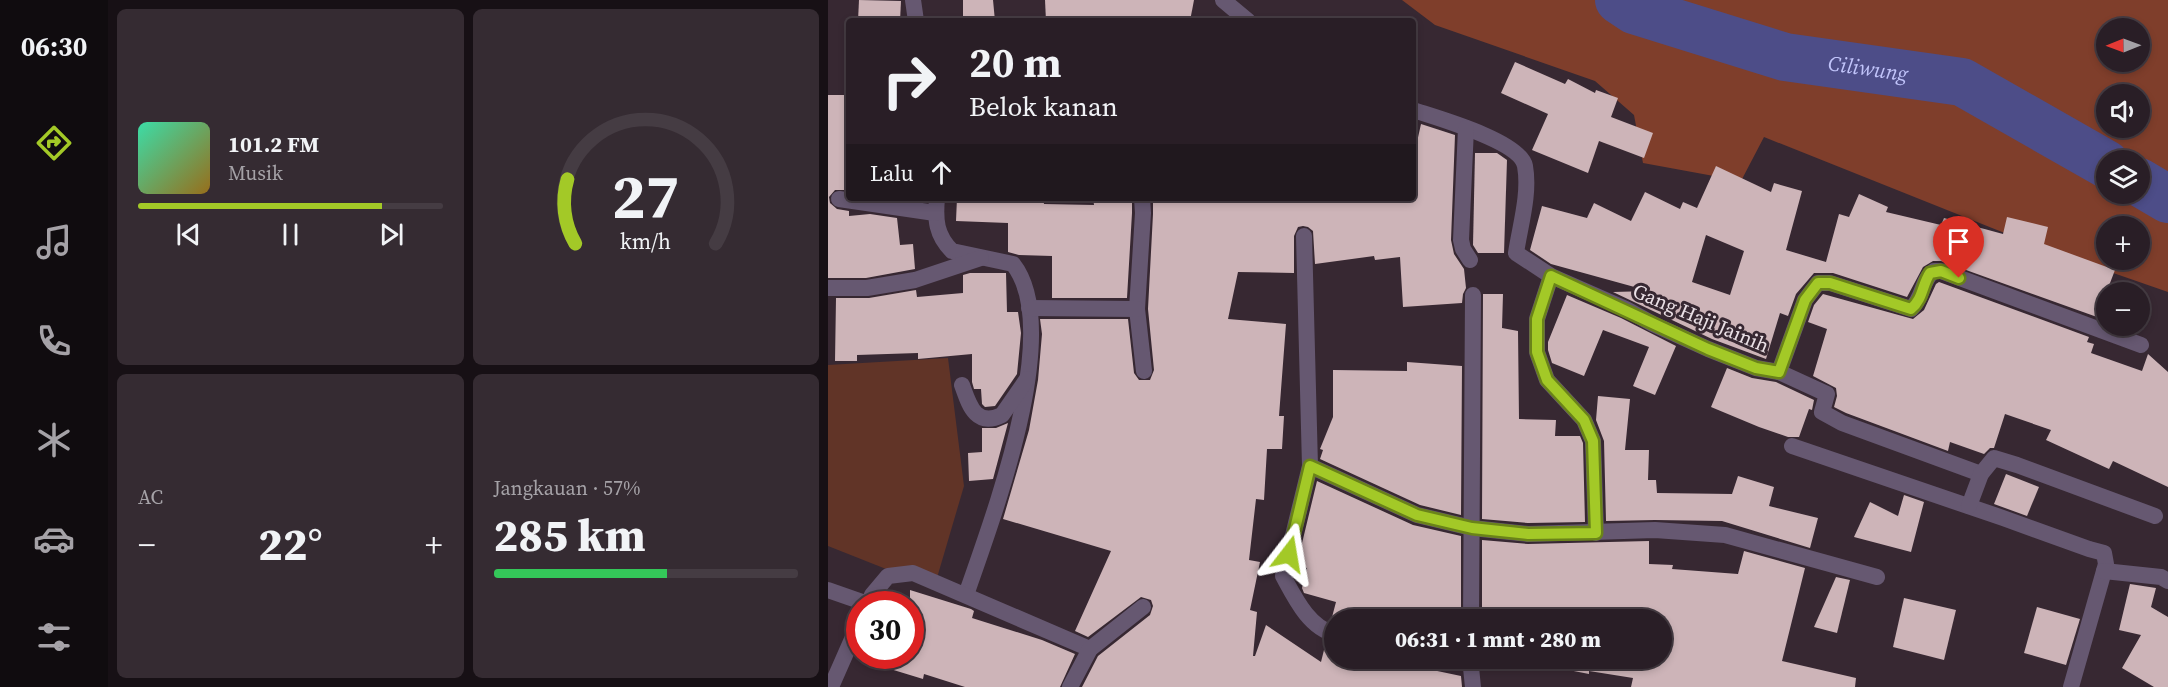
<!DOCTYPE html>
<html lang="id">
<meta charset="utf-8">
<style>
:root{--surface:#291e26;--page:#352b32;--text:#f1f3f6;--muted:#a5a2a7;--line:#453c43;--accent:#a3c927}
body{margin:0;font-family:"Source Serif 4",serif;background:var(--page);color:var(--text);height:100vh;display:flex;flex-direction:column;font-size:22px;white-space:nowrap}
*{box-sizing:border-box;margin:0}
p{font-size:20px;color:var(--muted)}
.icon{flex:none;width:33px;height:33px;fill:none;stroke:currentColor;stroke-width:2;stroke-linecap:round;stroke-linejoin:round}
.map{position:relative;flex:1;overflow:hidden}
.panel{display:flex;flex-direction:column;gap:9px;padding:9px;background:#171015;width:720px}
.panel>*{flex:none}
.guide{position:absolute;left:18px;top:18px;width:570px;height:183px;border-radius:6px;box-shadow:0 3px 9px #0003,0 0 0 2px var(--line);background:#291e26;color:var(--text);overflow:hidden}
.needle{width:39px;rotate:269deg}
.fabs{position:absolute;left:1268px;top:18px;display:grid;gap:12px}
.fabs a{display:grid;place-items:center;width:54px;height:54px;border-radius:50%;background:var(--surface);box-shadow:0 3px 9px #0003,0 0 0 2px var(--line);font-size:30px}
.speed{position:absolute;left:18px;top:591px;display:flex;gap:12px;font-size:30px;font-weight:700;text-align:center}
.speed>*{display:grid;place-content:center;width:78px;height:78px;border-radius:50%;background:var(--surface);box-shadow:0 3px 9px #0003,0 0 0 2px var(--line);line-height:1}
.speed .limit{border:9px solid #d22;background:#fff;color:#111}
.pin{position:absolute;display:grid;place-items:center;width:51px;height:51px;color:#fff;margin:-62px -26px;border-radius:50% 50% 50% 0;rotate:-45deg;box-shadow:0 0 6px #0007}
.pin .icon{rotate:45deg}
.me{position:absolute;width:66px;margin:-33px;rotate:14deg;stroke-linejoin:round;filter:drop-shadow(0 0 4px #0008)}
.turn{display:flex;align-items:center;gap:21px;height:126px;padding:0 24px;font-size:27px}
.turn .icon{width:78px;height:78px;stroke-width:2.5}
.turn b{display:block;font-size:42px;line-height:51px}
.then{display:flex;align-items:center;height:57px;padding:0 24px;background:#0003;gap:12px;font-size:22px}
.big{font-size:45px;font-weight:800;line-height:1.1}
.panel .card{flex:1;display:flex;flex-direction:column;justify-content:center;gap:9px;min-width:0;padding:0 21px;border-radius:9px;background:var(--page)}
.panel .dial{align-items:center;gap:0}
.dial svg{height:156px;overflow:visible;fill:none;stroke:var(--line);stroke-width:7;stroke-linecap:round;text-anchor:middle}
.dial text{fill:var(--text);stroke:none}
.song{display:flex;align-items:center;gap:18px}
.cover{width:72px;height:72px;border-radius:9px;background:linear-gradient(135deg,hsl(160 70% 55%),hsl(40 70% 35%))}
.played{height:6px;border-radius:3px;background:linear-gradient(90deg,var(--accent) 80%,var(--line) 80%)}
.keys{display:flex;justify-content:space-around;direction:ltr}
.heat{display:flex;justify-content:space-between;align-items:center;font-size:33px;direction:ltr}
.charge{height:9px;border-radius:4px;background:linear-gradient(90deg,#34c759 57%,var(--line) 0)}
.panel .tiles{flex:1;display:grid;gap:9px;grid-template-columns:repeat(2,1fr)}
.trip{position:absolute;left:496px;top:609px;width:348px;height:60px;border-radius:30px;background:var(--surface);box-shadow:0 3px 9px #0003,0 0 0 2px var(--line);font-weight:800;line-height:60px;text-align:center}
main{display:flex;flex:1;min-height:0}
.menu{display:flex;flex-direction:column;width:108px;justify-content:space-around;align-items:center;background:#100c0f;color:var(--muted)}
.menu .icon{width:42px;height:42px}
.menu .selected{color:var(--accent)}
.menu b{font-size:27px;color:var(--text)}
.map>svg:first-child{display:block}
.green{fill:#613427}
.forest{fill:#7f3e2b;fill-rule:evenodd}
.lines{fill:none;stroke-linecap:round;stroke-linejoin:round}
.river{stroke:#4d4d88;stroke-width:48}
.building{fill:#cdb4b8;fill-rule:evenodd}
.minor{stroke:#665871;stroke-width:16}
.route-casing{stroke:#6a8319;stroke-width:15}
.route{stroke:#a3c927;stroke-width:10}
.labels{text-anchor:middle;stroke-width:6;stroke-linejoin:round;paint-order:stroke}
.street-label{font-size:20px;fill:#eae0e6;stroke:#372832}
.water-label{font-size:21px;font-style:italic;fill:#c1c4fa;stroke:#372832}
</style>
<main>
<nav class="menu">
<b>06:30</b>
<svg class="icon selected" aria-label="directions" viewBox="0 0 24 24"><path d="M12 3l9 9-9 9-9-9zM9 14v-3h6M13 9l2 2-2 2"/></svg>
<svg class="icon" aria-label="music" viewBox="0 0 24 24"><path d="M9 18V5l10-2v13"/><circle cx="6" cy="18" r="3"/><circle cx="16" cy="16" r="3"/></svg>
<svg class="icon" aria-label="phone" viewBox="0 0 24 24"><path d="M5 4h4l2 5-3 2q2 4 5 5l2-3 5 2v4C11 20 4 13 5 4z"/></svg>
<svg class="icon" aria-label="climate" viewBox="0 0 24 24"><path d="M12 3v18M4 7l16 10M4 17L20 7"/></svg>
<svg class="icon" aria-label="car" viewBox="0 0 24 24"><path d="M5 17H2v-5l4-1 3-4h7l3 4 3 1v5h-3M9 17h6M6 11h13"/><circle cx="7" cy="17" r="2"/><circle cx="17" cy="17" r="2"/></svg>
<svg class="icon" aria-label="filters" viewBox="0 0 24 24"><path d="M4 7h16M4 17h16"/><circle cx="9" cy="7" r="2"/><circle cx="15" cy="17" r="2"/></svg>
</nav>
<section class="panel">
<div class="tiles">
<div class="card">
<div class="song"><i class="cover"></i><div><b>101.2 FM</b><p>Musik</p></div></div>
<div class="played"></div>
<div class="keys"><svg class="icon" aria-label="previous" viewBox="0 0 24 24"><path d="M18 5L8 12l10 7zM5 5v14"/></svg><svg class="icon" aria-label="pause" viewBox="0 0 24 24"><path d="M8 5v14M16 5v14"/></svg><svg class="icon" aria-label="next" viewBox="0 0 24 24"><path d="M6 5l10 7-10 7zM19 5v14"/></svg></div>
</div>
<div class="card dial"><svg viewBox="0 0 100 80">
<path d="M14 69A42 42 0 1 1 86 69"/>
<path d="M14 69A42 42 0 0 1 10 36" stroke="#a3c927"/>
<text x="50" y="56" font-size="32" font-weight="700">27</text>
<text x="50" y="72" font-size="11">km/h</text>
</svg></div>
<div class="card"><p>AC</p>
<div class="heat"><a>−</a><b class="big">22°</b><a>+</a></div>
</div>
<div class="card"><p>Jangkauan · 57%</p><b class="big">285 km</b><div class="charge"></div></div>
</div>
</section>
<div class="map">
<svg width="1340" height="687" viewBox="0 0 1340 687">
<rect width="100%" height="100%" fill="#372832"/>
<path class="green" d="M120,358L136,486L106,588L0,546V365Z"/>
<path class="forest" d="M574,0H1340V292L1219,250L936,137L913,181L815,163L806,115L767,81L607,25ZM1278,28H1311V62H1278ZM1278,94H1311V128H1278ZM1278,160H1311V194H1278ZM1278,226H1311V260H1278Z"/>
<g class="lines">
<g class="river">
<path id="s1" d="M791,0L806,10L957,57L1134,82L1278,164"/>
<path d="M1311,182L1340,199"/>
</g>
</g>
<g class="building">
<path d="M31,0L73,1L72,21H30Z"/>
<path d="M135,0H165L167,21H135Z"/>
<path d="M217,0H366L362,21H218Z"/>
<path d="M687,62L737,84L740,79L767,93L768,90L790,98L783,117L825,133L816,158L771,141L760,173L704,150L720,114L673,93Z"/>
<path d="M0,95H21V190H7L1,197L2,203L9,209L21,211V216L42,214L69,218L72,245L85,244L87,269L38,278H0Z"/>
<path d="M593,124L627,135L623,240L626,254L636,269L638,288L635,294L634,303L575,307L572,257L547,260L546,256L487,264L485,231L480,227L475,226L470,227L466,236V273L410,272L400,319L458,324L451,416H456L454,449H439L436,500L428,499L421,560L432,562L422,610L429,612L425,656H427L438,625L493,662L498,642L507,644V658H558L557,660L633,676L634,687H254L270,656L322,615L325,606L323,600L313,597L260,637L247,631L283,551L175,519L201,430L210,380L214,334L212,319H300L306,373L311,380H322L326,370L320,309L325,214V198H523V200L585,202V160Z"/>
<path d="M647,153H669L679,160L676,253H650L645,245Z"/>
<path d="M888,166L943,192L946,183L974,191L958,250L998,262L1011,214L1021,217L1031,194L1060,207L1058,212L1113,225L1116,218L1175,234L1179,217L1220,227L1216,244L1287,270L1269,317L1113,261H1105L1095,267L1079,297L1005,273H986L968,294L960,316L952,313L938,359L884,339L785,292L821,291L723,264L702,250L714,206L759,218L766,203L803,221L817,192L852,209L855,202L869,208ZM878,235L916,251L902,295L864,282Z"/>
<path d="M129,198H215L216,204L266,205L265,198H304V213L299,298H224V256L191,255L180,252V223L128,221Z"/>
<path d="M142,273H178L179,312H190L193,333L189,374L167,406L157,407L154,404L153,389H146L144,382V354L90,359V353L29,355V361H7L8,298H41L88,290L89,297L135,293V275Z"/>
<path d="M1111,282L1261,337L1259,342L1266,344L1263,353L1314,371L1320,354L1340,372V487L1285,461L1281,469L1218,440L1223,430L1177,414L1166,448H1162L1156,454L1122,442L1120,451L1018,413L1006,407L1009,396L1008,388L985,376L999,329L980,322L986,305L995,294L1085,319L1096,310L1108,284Z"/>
<path d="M655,294H675L674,328L690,331L691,419L728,420L727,436H752L755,443L757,522L700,523L654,519Z"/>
<path d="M739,295L793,318L848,346L827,395L805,386L821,347L775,330L756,376L724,363L720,350V342Z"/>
<path d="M579,362L634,366L633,515L592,505L492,459L495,450L492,449L505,417V370L579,371Z"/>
<path d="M899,368L924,378L948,382L986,400L984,410L981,409L971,437H960L931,427L883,407Z"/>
<path d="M770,396L802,399L797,450H821L820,480H828L829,493L904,494L910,476L946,487L941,506L990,518L982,548L894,521L827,520L778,521L776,441L768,420Z"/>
<path d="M180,423L165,479L141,481L140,453L154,452V428H168Z"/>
<path d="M1178,474L1211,487L1199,516L1166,504Z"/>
<path d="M489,481L585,525L633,536V620H507V623L503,621L508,602L476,593L474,588L479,568L469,564Z"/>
<path d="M1076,495L1096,502L1083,552L1026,537L1042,502L1070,516Z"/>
<path d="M654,540L700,544L821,541V564L845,565L844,569L910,574L916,551L977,568L954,661L1028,678L1027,687H803L805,678L761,671V674L715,665L716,658H834V620H654Z"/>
<path d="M1008,577L1022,580L1009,633L986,627Z"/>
<path d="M1302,584L1328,588L1323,607L1340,617V687H1326L1294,668L1313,635L1291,630Z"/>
<path d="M82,590L143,609L146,611L144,618L214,640L247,654L232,687H137L96,674L95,679L36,661L37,656H82Z"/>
<path d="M1076,598L1128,610L1116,660L1065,647Z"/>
<path d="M1209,607L1252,619L1238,665L1196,653Z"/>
</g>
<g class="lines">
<g class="minor">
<path d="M85,0L88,21"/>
<path d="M395,0L420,21"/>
<path d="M585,110C609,118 692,141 697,166C702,194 692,226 688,253L723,276L798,309L825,324L880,349L928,368L951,372L977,300L990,283H1002L1083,309C1096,297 1093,280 1106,271H1113L1313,345"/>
<path d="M638,128L633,240L635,249L642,260"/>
<path d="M109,198C107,220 108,235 124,251L185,264C237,330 163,522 138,595"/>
<path d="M314,198L315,213L309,309L316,371"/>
<path d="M11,199L107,213"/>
<path d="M476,236L482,466L455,576C467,598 481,628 507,634"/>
<path d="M723,276L709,319V352L719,380L756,420L765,441L768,533"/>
<path d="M0,288H39L87,280L153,258"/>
<path d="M201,308L309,309"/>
<path d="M951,372L999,394L994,412L1014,423L1153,474"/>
<path d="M134,385C141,404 147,428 174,415L199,379"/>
<path d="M964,446L1175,518L1261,549L1276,553L1278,564L1243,687"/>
<path d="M482,466L589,515L644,528L700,534L827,530L897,535L1049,577"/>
<path d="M1141,506L1153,474L1166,458L1189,465L1327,516"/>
<path d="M1276,571L1333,577L1340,581"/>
<path d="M0,590L40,604"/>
<path d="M40,604L44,595L60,576L85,573L262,649"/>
<path d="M643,620L645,295"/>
<path d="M617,658L642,660"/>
<path d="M642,658L645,687"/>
<path d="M3,687L32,621"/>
<path d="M242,687L262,649L315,607"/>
</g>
</g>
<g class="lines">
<g class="route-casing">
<path id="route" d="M461,554L482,466L589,515L644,528L700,534L768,533L765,441L756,420L719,380L709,352V319L723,276L880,349L928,368L951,372L977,300L990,283H1002L1083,309C1095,299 1094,285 1102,273L1113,271L1131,278"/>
</g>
<use href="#route" class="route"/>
</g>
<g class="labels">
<g class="street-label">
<text transform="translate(873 318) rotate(23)" y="7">Gang Haji Jainih</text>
</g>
<g class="water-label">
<text dy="7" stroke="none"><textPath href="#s1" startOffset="260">Ciliwung</textPath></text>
</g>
</g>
</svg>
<div class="fabs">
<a><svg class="needle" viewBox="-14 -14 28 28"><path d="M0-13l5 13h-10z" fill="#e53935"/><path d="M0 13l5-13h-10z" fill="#a5a2a7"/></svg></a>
<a><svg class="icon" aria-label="sound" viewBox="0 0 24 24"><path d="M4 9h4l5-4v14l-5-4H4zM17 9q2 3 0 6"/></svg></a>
<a><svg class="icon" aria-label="layers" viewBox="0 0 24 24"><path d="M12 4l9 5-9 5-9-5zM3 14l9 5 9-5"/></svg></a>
<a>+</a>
<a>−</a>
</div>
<div class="speed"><div class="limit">30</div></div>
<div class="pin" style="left:1131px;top:278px;background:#d93025"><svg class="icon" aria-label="arrive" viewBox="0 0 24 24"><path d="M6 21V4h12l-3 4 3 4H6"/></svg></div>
<svg class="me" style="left:461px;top:554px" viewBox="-20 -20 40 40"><path d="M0-17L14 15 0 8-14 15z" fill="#a3c927" stroke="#fff" stroke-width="4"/></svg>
<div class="trip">06:31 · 1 mnt · 280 m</div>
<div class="guide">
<div class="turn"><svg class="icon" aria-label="right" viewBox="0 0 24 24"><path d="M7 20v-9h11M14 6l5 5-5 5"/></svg><div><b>20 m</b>Belok kanan</div></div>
<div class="then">Lalu<svg class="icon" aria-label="ahead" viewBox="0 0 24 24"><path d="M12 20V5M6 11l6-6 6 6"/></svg></div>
</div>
</div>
</main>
